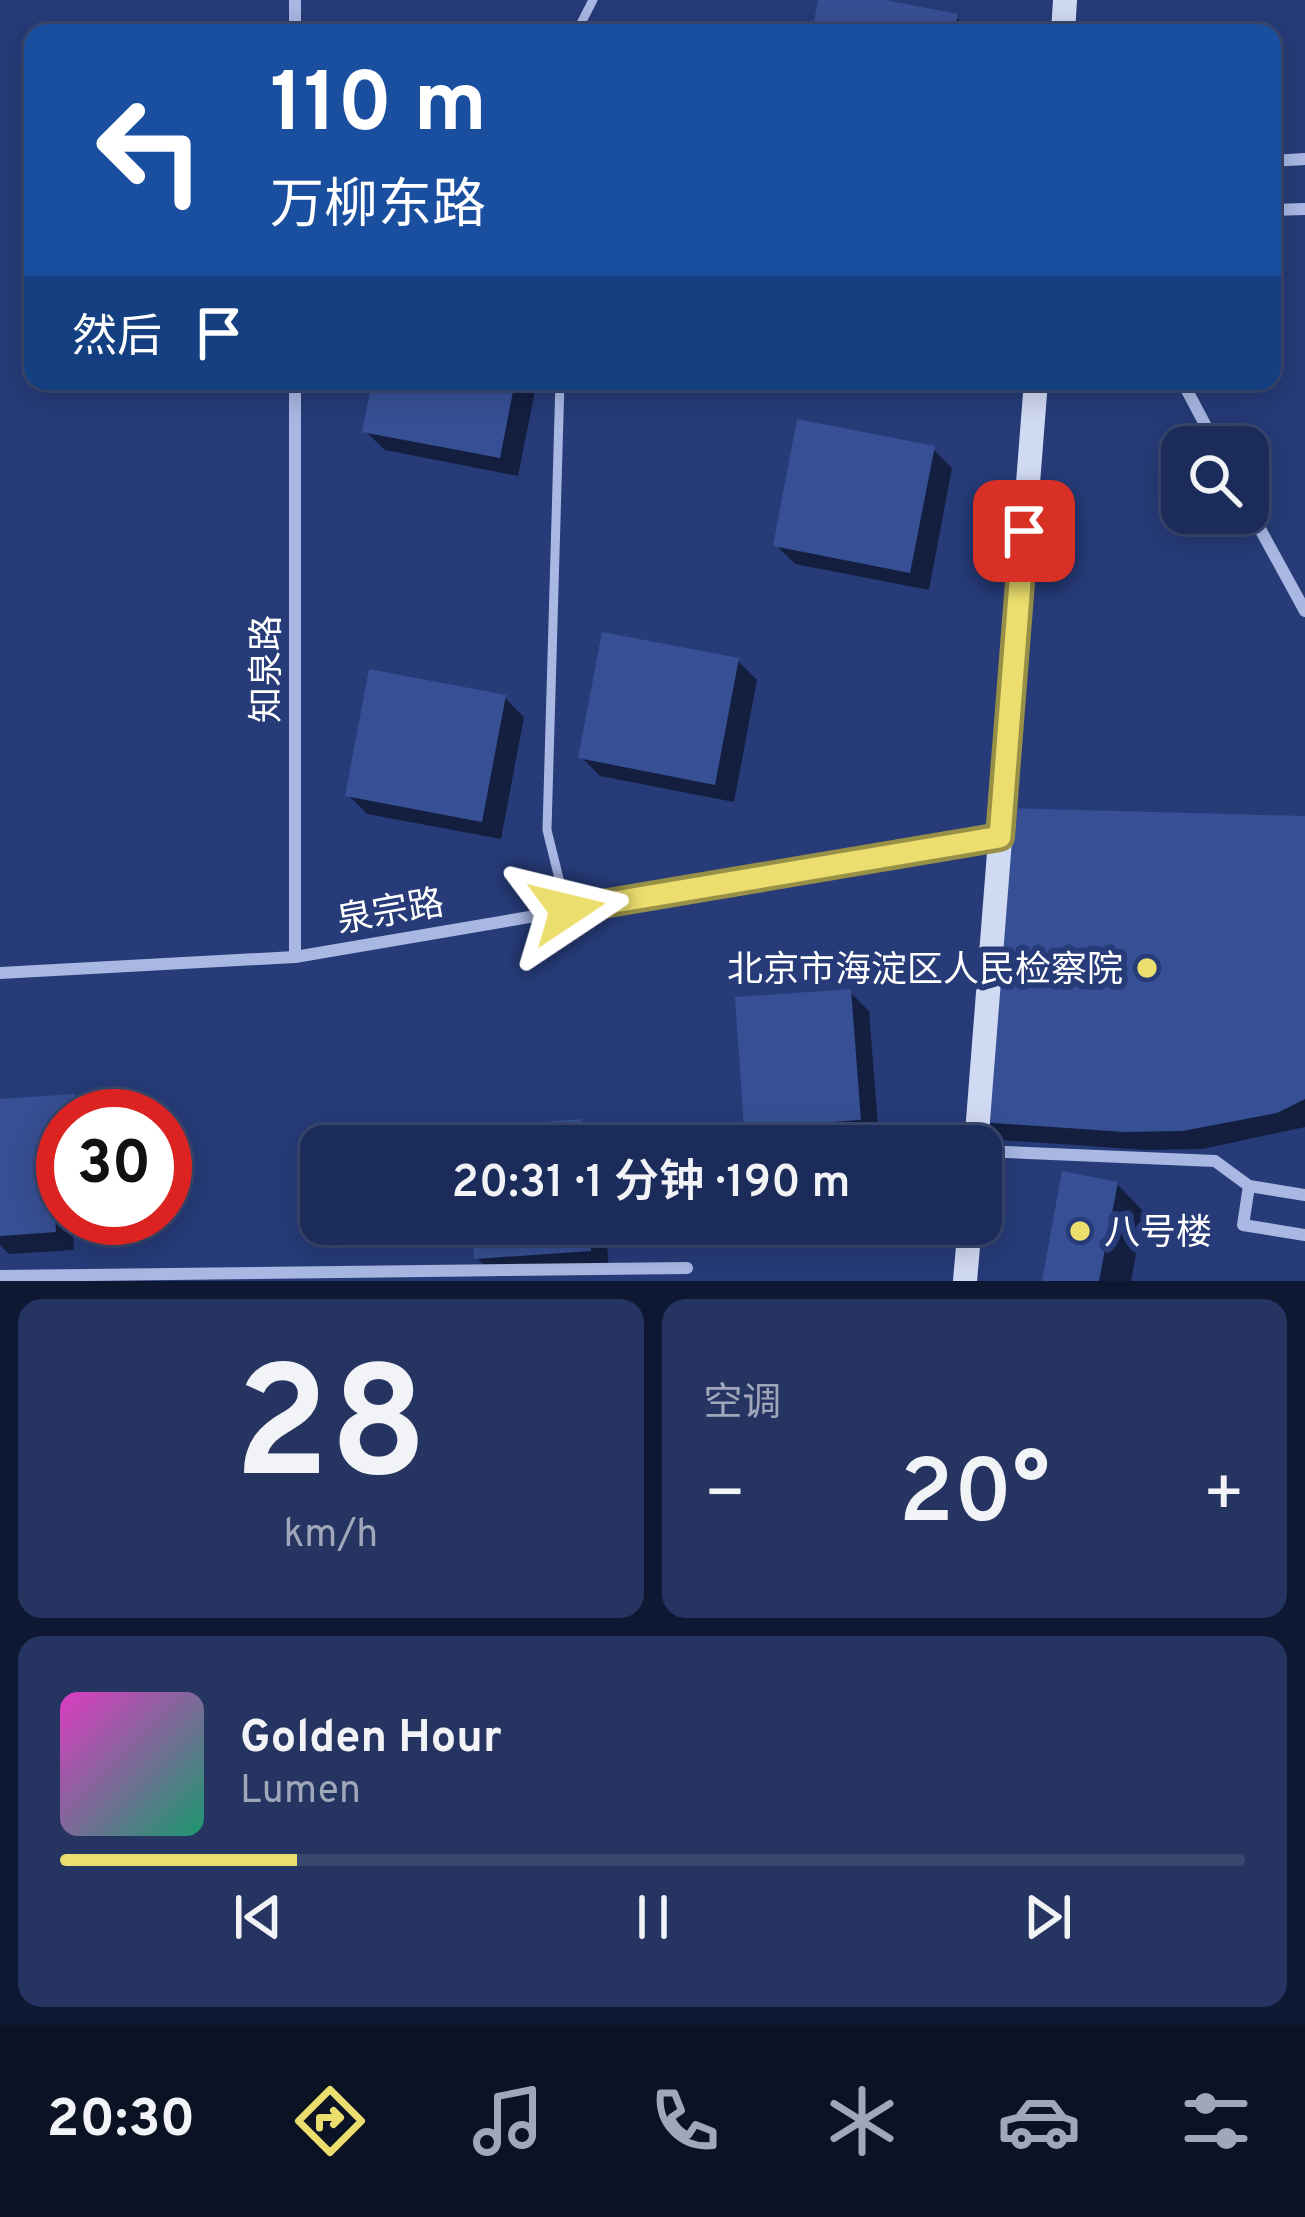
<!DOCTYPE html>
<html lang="zh">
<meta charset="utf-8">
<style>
:root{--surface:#1c2c5a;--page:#253460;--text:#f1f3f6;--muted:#a0a7bb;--line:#3a4870;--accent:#ebde6e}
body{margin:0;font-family:Overpass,"Noto Sans SC",sans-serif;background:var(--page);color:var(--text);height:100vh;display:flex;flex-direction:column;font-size:45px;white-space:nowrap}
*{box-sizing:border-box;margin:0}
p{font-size:39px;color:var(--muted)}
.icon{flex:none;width:66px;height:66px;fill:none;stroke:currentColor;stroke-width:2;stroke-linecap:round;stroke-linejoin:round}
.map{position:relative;height:1281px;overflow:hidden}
.panel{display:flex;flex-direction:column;gap:18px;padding:18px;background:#0f1832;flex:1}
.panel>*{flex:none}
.hud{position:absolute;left:24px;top:24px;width:1257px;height:366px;border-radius:24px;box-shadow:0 6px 30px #0003,0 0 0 3px var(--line);background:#1a4fa0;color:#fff;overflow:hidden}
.fabs{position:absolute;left:1161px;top:426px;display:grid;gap:24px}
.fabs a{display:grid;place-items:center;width:108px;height:108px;border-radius:24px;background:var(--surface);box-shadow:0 6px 30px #0003,0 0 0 3px var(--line);font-size:60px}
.speed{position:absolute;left:36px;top:1089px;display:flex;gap:24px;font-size:60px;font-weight:700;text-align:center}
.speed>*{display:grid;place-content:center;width:156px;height:156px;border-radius:50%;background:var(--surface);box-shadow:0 6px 30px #0003,0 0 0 3px var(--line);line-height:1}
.speed .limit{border:18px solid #d22;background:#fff;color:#111}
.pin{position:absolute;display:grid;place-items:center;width:102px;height:102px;color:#fff;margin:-51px;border-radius:24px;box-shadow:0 6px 18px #0006}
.me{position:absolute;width:132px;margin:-66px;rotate:80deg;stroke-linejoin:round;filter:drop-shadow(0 0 9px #0008)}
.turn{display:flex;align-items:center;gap:42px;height:252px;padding:0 48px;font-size:54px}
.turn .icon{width:156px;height:156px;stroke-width:2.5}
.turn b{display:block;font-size:84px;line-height:102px}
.then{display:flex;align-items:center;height:114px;padding:0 48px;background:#0003;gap:24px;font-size:45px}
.big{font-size:90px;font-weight:600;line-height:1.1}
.panel .card{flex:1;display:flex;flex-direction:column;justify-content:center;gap:18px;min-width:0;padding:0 42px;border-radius:24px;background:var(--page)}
.panel .dial{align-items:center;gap:0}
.dial b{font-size:156px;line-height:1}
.song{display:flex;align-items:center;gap:36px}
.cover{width:144px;height:144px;border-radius:18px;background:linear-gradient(135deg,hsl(310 70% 55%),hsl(160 70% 35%))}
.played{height:12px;border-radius:6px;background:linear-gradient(90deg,var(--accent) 20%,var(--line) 20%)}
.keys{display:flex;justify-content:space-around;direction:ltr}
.heat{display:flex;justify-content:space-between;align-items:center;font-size:66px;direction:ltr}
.panel .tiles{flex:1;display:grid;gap:18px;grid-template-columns:1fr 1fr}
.card:last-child{grid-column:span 2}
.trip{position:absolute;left:300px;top:1125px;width:702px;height:120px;border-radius:24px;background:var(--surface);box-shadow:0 6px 30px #0003,0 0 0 3px var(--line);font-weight:600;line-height:120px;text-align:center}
.tabs{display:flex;height:192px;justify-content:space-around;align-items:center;background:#0b1224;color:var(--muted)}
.tabs .icon{width:84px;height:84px}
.tabs .on{color:var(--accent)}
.tabs b{font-size:54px;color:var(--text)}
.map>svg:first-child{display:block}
.shadow{fill:#0007}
.building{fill:#375095}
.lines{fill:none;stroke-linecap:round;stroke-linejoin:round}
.lane{stroke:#a8b8e3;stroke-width:9}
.street{stroke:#a8b8e3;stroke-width:12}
.secondary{stroke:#d1daf3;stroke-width:24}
.route-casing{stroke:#999048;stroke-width:30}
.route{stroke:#ebde6e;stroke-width:21}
.poi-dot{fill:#ebde6e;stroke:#263b78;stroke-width:4.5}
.labels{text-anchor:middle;stroke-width:12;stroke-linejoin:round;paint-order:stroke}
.street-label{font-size:36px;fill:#fff;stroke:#263b78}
.poi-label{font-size:36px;fill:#fff;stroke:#263b78;text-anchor:end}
</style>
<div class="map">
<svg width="1305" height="1281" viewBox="0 0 1305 1281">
<rect width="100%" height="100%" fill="#263b78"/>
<g class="shadow">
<path d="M821,0H869L956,17L973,33H815Z"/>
<path d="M375,381H537L518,476L385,450L365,431Z"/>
<path d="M933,449L952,468L929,590L795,564L776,545Z"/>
<path d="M738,661L757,680L734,802L600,776L581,757Z"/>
<path d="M505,698L524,717L501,839L367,814L348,795Z"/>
<path d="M1305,819V1127L1203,1149L1146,1150L1000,1140L981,1121Z"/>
<path d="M850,992L869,1011L879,1138L766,1146L747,1127Z"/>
<path d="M74,1098L93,1116H63V1218H72L74,1250L9,1254L0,1245V1102Z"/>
<path d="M580,1122L600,1146H469Z"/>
<path d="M1117,1184L1144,1212L1131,1281H1045Z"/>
<path d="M475,1224H605L609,1269L496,1277L477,1258Z"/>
</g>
<g class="building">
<path d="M818,0H885L958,14L954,33H812Z"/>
<path d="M372,381H515L500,458L362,432Z"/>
<path d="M797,419L935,446L910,573L773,546Z"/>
<path d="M602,632L739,658L715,785L578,758Z"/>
<path d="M369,669L506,695L482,822L345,796Z"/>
<path d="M1002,808L1305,816V1099L1277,1113L1182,1131L1125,1132L978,1122Z"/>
<path d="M851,989L861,1120L744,1128L735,997Z"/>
<path d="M75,1094L77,1116H63V1163L52,1164L56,1232L0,1236V1099Z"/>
<path d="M581,1119L583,1146H466L465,1128Z"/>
<path d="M1062,1171L1118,1182L1099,1281H1042Z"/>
<path d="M472,1224H589L591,1251L474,1259Z"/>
</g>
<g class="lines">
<g class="lane">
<path d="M576,33L593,0"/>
<path d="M560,381L547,830L567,911"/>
</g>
<g class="street">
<path d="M295,0V33"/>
<path d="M1272,161L1305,159"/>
<path d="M1272,210L1305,209"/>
<path d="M295,381V957"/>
<path d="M1182,381L1217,447"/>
<path d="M1248,507L1305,611"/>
<path d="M0,973L295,957L999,837"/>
<path d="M981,1151L1215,1161L1249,1186L1305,1195"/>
<path d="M1249,1186L1243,1225L1305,1235"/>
<path d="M0,1276L687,1268"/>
</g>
<g class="secondary">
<path d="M1063,33L1065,0"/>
<path d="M976,1146L1036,381"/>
<path d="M965,1281L970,1224"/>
</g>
</g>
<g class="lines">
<g class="route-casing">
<path id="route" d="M567,910L1000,837L1024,531"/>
</g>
<use href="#route" class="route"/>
</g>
<g class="poi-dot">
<circle cx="1147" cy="968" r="12"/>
<circle cx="1080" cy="1231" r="12"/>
</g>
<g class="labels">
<g class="street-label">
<text transform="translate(265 669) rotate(-90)" y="13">知泉路</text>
<text transform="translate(390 910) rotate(-10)" y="13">泉宗路</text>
</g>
<g class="poi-label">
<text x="1123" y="981">北京市海淀区人民检察院</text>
<text x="1104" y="1244" text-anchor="start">八号楼</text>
</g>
</g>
</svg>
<div class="fabs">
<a><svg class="icon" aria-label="search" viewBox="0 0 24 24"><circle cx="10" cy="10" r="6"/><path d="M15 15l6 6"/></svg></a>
</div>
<div class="speed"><div class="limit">30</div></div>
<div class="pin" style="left:1024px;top:531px;background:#d93025"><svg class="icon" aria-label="arrive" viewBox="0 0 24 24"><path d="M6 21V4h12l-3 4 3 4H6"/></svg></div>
<svg class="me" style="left:567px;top:910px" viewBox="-20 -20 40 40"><path d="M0-17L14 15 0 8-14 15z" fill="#ebde6e" stroke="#fff" stroke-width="4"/></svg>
<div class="trip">20:31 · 1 分钟 · 190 m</div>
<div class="hud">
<div class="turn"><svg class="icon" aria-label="left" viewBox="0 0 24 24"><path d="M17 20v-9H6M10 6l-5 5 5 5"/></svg><div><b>110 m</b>万柳东路</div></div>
<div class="then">然后<svg class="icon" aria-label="arrive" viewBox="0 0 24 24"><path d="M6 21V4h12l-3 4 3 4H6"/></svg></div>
</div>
</div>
<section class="panel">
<div class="tiles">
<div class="card dial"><b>28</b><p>km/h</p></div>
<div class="card"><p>空调</p>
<div class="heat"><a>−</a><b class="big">20°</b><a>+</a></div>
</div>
<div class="card">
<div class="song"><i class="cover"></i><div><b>Golden Hour</b><p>Lumen</p></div></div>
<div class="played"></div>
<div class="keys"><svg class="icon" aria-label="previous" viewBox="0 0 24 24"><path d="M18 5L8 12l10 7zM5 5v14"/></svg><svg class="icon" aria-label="pause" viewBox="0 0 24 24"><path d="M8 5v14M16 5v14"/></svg><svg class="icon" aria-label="next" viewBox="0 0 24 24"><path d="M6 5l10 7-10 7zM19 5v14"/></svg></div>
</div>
</div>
</section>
<nav class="tabs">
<b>20:30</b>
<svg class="icon on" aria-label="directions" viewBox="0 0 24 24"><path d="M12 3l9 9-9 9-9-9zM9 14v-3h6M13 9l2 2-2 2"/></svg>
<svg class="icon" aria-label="music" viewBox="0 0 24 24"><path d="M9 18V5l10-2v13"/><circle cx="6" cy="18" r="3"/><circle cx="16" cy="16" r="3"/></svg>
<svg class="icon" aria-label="phone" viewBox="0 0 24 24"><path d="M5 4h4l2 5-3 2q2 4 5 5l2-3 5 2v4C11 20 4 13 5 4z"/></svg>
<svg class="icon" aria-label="climate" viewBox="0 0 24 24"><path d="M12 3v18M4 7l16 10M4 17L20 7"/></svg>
<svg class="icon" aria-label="car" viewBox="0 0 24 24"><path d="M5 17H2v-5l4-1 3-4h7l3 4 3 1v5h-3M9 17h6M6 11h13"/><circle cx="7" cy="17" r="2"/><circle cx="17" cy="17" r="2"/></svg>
<svg class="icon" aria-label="filters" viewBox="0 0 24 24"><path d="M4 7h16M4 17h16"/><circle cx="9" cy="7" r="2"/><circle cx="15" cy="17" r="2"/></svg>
</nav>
